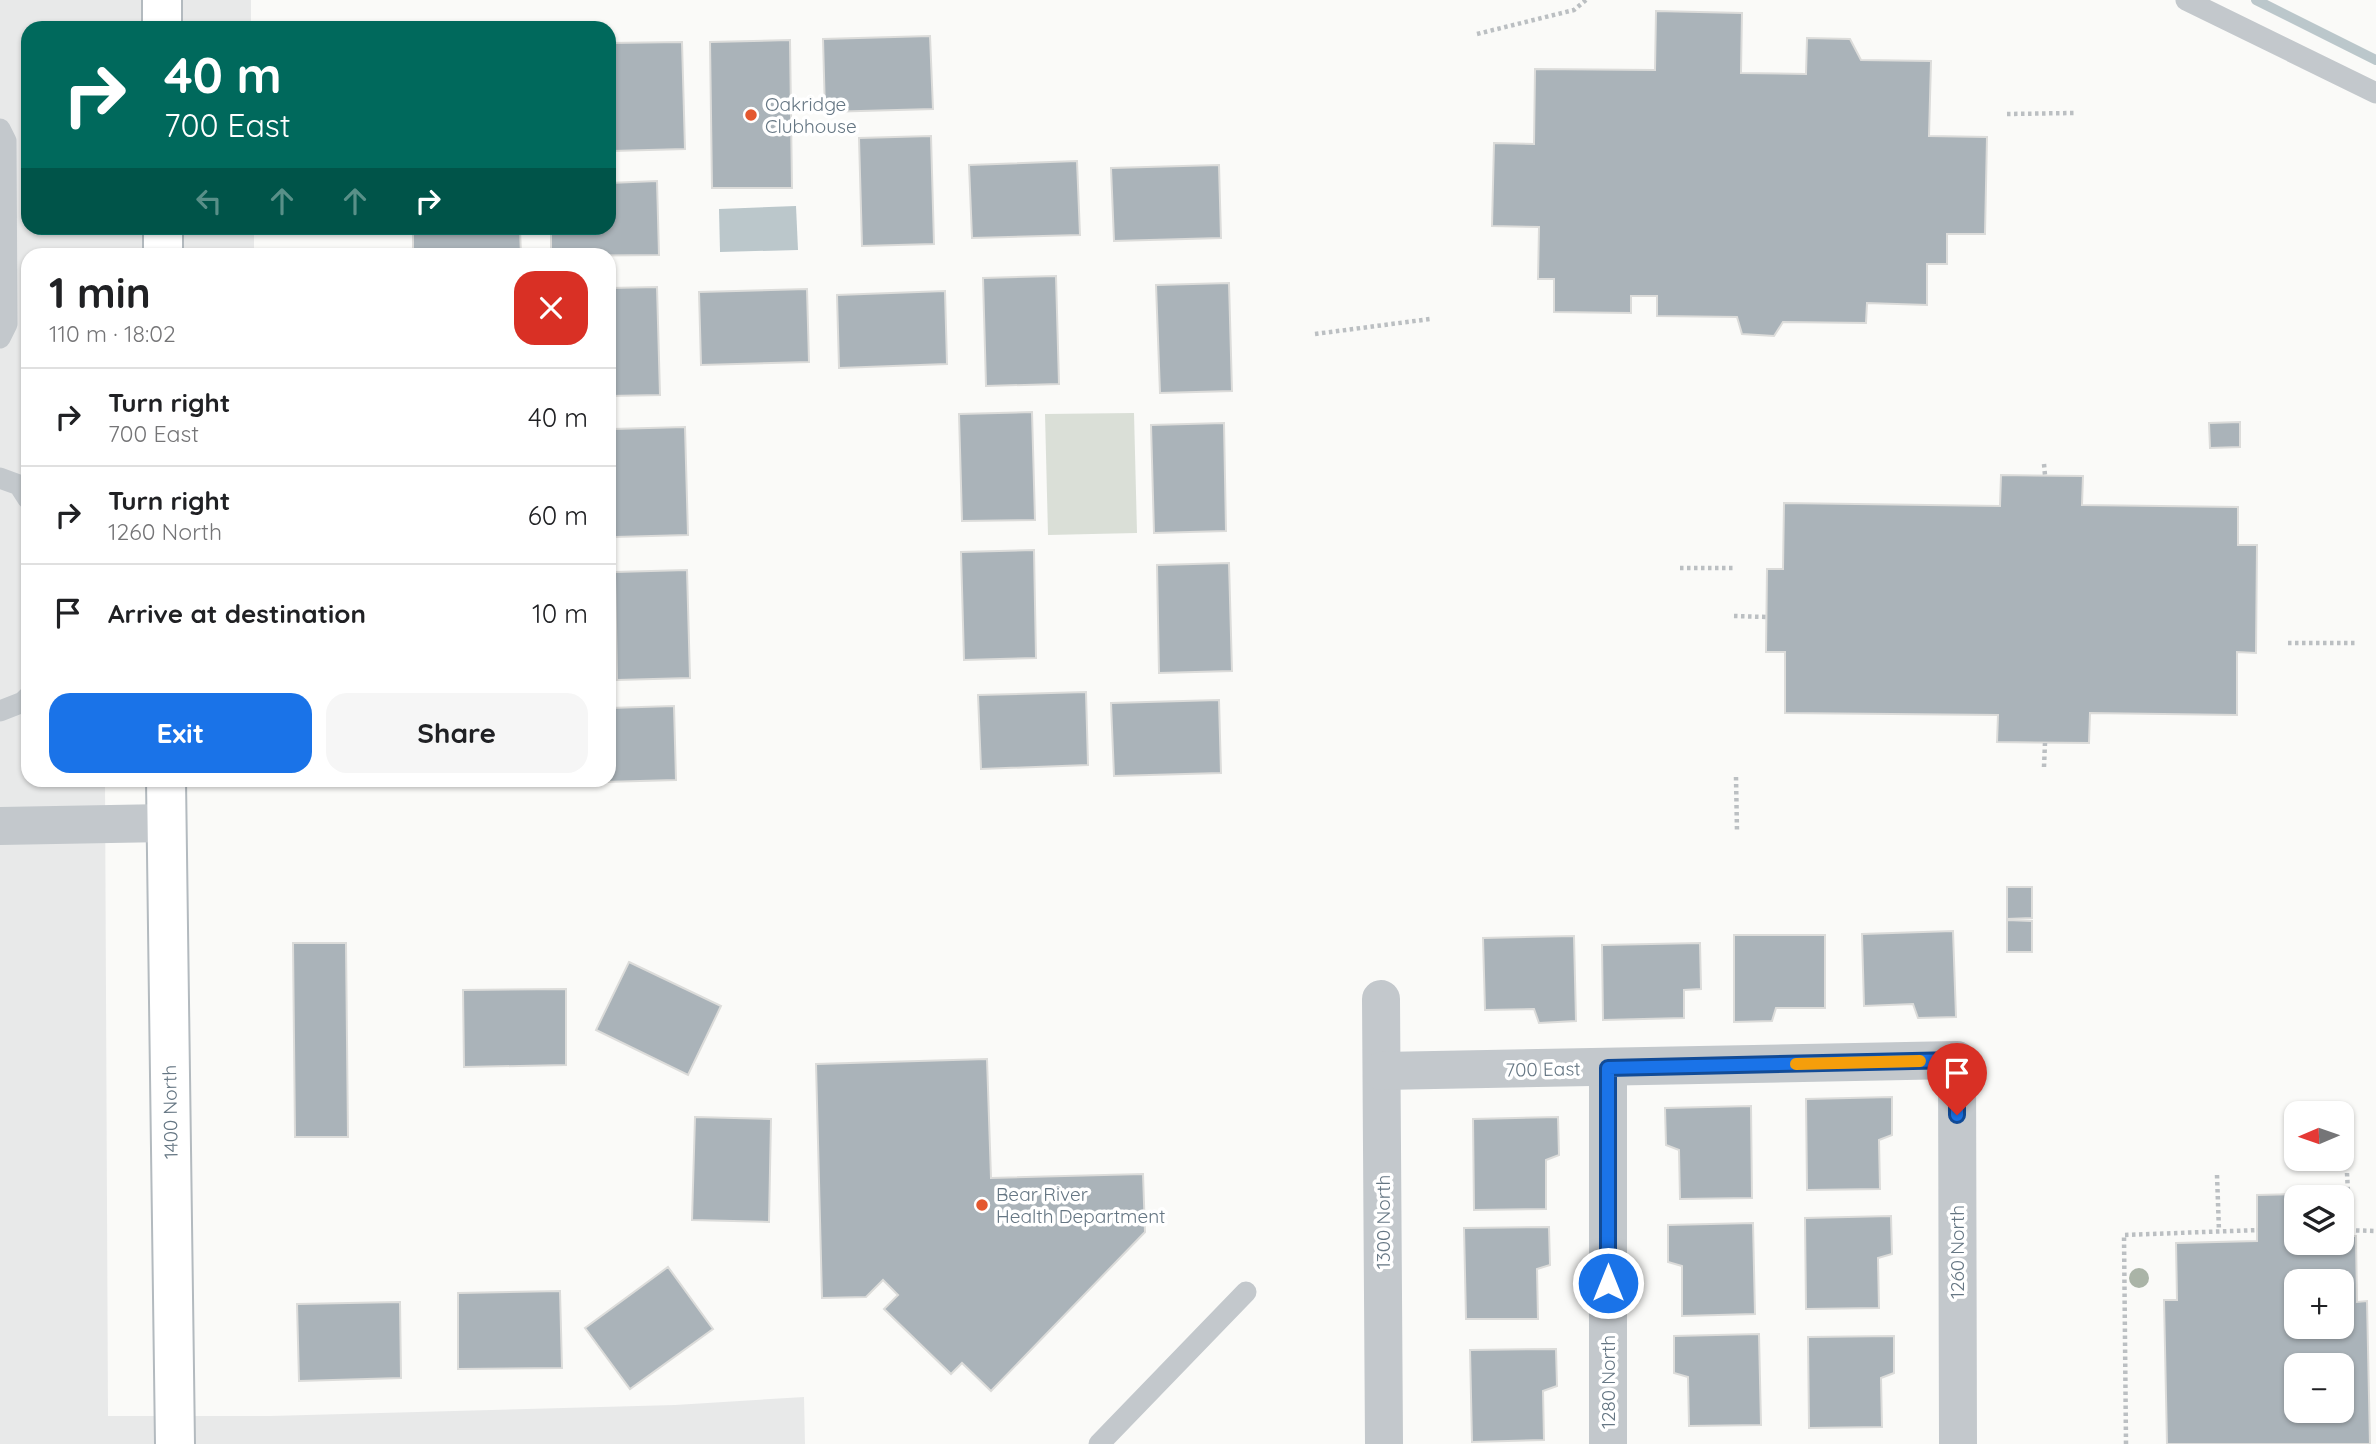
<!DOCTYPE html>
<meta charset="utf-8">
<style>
:root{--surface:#fff;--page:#f6f6f6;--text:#202124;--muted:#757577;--line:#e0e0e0;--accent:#1a73e8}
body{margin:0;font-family:Quicksand,sans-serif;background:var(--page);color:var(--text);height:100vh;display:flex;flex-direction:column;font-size:26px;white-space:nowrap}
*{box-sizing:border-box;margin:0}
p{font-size:23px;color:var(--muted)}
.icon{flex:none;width:38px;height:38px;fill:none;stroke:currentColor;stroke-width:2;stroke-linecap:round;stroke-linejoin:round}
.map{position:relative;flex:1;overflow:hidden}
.panel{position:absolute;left:21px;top:248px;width:595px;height:539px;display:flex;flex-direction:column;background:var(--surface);border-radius:21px;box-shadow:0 2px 5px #0004}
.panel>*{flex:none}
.banner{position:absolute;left:21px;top:21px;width:595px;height:214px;border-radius:21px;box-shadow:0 2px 5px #0004;background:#00695c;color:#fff;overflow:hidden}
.needle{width:46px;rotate:268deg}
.tools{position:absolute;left:2284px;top:1101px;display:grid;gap:14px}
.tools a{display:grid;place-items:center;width:70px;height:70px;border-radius:14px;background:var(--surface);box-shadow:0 2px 5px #0004;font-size:35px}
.pin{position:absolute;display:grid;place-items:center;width:60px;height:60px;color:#fff;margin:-72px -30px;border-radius:50% 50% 50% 0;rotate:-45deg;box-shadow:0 0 7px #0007}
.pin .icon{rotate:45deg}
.me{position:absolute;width:77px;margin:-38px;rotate:0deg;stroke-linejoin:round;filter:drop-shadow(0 0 5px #0008)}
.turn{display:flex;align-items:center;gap:24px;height:147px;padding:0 28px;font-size:32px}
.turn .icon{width:91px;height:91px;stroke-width:2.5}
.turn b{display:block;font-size:49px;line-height:60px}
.lanes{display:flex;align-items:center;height:66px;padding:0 28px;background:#0003;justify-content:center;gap:35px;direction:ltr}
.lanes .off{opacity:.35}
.round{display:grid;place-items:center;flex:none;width:74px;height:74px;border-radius:21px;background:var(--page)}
.summary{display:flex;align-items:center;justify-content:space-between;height:119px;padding:0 28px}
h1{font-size:42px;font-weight:700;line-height:52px}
.primary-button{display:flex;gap:14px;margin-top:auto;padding:14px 28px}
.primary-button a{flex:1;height:80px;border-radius:21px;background:var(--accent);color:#fff;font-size:28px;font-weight:700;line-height:80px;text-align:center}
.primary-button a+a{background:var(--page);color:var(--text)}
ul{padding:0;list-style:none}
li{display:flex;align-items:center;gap:21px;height:98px;padding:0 28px;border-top:2px solid var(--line)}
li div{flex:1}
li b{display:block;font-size:26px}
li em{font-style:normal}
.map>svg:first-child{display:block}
.built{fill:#e8e9e9}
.green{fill:#dadfd7}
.water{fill:#bbc7cb}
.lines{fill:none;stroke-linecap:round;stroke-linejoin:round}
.stream{stroke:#bbc7cb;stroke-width:10}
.building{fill:#aab3b9;stroke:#dcdcda;stroke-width:2;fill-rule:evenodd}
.secondary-casing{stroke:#b3babf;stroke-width:42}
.path{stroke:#bbbfc2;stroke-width:4.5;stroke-dasharray:3.5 3.5;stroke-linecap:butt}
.service{stroke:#c3c8cc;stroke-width:21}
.minor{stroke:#c3c8cc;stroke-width:38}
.secondary{stroke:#fff;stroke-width:38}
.tree{fill:#aab4a7}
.route-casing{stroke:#114b97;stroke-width:18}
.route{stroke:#1a73e8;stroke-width:12}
.slow{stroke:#f59e0b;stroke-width:12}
.poi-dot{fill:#e4572e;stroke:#fff;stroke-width:2.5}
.labels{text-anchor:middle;stroke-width:7;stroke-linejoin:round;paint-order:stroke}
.poi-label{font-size:19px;fill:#657683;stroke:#fff;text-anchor:start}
.street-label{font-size:19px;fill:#657683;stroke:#fff}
</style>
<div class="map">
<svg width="2376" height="1444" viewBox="0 0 2376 1444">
<rect width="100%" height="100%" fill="#fafaf8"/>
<path class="built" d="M0,0h251v28h-223v200h226v27l-226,1v524l77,1 3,635h162l405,-11 129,-8 1,47h-805z"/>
<path class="green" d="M1134,413l3,120 -89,2 -3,-121z"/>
<path class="water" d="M796,206l2,44 -78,2 -1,-43z"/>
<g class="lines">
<path class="stream" d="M2256,0l120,60"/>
</g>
<g class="building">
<path d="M1656,11l86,2 -1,60 65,1 1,-36 43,1 11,21 70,1 -2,75 58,1 -2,97h-38v30h-20v41l-60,-2 -1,20 -83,-1 -9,14 -32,-2 -5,-17 -80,-1v-20h-26v17l-77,-1v-33h-16l1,-52 -47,-1 2,-83 40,1 1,-75 120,1z"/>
<path d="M930,36l3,73 -108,3 -2,-73z"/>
<path d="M790,40l2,148h-80l-2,-146z"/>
<path d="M682,42l3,107 -73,2 -3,-108z"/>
<path d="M931,136l3,108 -72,2 -3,-108z"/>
<path d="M1077,161l3,74 -108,3 -3,-73z"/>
<path d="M1219,165l2,73 -107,3 -3,-73z"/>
<path d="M657,181l2,74 -108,1v-28h58v-45z"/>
<path d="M413,228h107l1,28h-108z"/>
<path d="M1056,276l3,108 -73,2 -3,-108z"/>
<path d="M1229,283l3,108 -72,2 -4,-108z"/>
<path d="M657,287l3,108 -51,1v-108z"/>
<path d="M807,289l2,73 -108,3 -2,-73z"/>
<path d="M945,291l2,73 -108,4 -2,-73z"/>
<path d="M1032,412l3,108 -73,1 -3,-107z"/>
<path d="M2240,422v25l-30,1 -1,-25z"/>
<path d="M1224,423l2,108 -72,2 -3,-108z"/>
<path d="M685,427l3,108 -73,2 -3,-108z"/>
<path d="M2001,475l82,1 -1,29 156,2v38h19l-1,108 -19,-1v63l-147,-2 -1,30 -92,-1 1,-27 -213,-2v-61h-19l1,-83h16l1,-66 216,3z"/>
<path d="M1034,550l2,108 -72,2 -3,-108z"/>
<path d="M1229,563l3,108 -73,2 -2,-108z"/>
<path d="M687,570l3,108 -73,2 -2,-108z"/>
<path d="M1086,692l2,73 -107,4 -3,-74z"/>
<path d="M1219,700l2,73 -107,3 -3,-73z"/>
<path d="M674,706l2,74 -108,3v-3h41v-72z"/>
<path d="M429,780h64l-64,2z"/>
<path d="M2007,887h25v31l-25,1z"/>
<path d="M2007,920l25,1v31h-25z"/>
<path d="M1953,931l3,86 -38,1 -5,-14 -49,2 -2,-72z"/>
<path d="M1734,935h91v73h-49l-4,13 -38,1z"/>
<path d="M1574,936l2,85 -37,2 -5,-14 -49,1 -2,-72z"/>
<path d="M293,943h53l2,194h-53z"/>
<path d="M1700,943l1,46 -17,1v28l-81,2 -1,-75z"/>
<path d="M629,962l92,44 -33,69 -92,-45z"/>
<path d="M566,989v76l-102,2 -1,-77z"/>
<path d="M987,1059l4,119 152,-4 2,58 -154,159 -29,-28 -11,11 -67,-65 14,-14 -15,-15 -17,17 -44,1 -6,-234z"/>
<path d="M1892,1097v38l-13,5 1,49 -73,1 -1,-91z"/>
<path d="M1751,1106l1,92 -72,1 -1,-49 -13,-5 -1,-37z"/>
<path d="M695,1117l76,2 -2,103 -77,-2z"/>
<path d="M1558,1117l1,38 -13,5v49l-72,1 -1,-91z"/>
<path d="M2306,1194v3h-10v45h46v-6h14l1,66 10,-1 3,143h-203l-3,-144h13l-1,-57 81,-2v-46zM2296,1281h46v45h-46zM2296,1365h46v45h-46z"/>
<path d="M1891,1216l1,38 -14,4 1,50 -73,1 -1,-91z"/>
<path d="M1753,1223l2,91 -73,2v-50l-14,-4v-37z"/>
<path d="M1549,1227l1,38 -13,4 1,50h-72l-2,-91z"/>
<path d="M668,1267l45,62 -83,60 -45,-61z"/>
<path d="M560,1291l2,77 -104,1v-76z"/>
<path d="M400,1302l1,76 -102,3 -2,-77z"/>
<path d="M1759,1334l2,91 -72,1 -1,-49 -14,-4v-37z"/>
<path d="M1894,1336v37l-13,5 1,49 -73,1 -1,-91z"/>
<path d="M1556,1349l1,37 -14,5 1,49 -72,2 -2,-92z"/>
</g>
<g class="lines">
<defs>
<g id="secondary">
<path d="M162,0v28"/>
<path d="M163,228v28"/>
<path d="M166,780l9,664"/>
</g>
</defs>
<use href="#secondary" class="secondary-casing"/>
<g class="path">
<path d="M1477,34l97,-24 12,-10"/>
<path d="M2007,114l67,-1"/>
<path d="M1315,334l115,-15"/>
<path d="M2044,464l1,11"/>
<path d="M1680,568h54"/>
<path d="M1734,616l33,1"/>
<path d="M2288,643h67"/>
<path d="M2044,767l1,-24"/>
<path d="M1736,777l1,54"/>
<path d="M2347,1173l3,58"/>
<path d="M2217,1175l2,56"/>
<path d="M2342,1230l34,1"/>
<path d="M2126,1444l-2,-209 134,-5"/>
</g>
<g class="service">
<path d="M2186,0l190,93"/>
<path d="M0,129l6,12 1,183 -7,14"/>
<path d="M0,478l19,7 9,14"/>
<path d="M0,711l23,-9 5,-5"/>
<path d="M1099,1444l147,-152"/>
</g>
<g class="minor">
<path d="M0,826l166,-3"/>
<path d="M1381,999l3,445"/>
<path d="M1608,1068v376"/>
<path d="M1382,1071l575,-11 1,384"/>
</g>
<use href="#secondary" class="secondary"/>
</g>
<circle class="tree" cx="2139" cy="1278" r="10"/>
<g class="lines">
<defs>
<path id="route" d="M1608,1283v-215l349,-8v55"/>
</defs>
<use href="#route" class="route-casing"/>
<use href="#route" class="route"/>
<path class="slow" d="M1796,1064l124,-3"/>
</g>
<g class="poi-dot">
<circle cx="751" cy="115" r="7"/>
<circle cx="982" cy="1205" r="7"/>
</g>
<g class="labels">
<g class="poi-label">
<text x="765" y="111">Oakridge<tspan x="765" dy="22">Clubhouse</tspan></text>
<text x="996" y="1201">Bear River<tspan x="996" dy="22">Health Department</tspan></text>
</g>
<g class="street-label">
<text transform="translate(1543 1069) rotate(-1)" y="7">700 East</text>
<text transform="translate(170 1112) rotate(-91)" y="7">1400 North</text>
<text transform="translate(1383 1222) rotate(-90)" y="7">1300 North</text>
<text transform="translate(1957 1252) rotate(-90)" y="7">1260 North</text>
<text transform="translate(1608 1382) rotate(-90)" y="7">1280 North</text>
</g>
</g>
</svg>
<div class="tools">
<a><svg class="needle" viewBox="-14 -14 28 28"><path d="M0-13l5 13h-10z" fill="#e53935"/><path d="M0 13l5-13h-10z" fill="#757577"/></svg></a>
<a><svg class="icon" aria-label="layers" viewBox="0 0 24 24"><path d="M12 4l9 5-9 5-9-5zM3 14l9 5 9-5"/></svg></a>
<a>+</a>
<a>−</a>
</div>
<div class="pin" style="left:1957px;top:1115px;background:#d93025"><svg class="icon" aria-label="arrive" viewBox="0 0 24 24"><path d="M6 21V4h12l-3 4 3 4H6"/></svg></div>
<svg class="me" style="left:1608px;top:1283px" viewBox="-20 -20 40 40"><circle r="17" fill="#1a73e8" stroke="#fff" stroke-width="3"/><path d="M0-11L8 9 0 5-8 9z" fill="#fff"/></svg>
<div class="banner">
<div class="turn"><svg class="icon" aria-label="right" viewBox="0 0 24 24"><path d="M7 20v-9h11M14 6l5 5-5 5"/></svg><div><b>40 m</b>700 East</div></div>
<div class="lanes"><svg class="icon off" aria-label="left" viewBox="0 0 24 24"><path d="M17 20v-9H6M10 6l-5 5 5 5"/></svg><svg class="icon off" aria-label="ahead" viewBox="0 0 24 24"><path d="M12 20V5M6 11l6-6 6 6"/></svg><svg class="icon off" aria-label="ahead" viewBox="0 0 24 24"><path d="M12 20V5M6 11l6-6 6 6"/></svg><svg class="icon" aria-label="right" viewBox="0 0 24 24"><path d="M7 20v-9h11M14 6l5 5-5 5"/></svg></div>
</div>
<section class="panel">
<div class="summary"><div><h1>1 min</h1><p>110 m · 18:02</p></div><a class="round" style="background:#d93025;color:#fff"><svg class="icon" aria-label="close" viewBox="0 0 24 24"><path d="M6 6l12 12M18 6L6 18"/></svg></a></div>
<ul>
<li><svg class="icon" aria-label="right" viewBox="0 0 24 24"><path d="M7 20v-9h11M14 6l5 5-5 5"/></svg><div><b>Turn right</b><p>700 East</p></div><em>40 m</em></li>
<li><svg class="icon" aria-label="right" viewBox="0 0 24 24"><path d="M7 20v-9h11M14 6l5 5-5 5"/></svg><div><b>Turn right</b><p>1260 North</p></div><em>60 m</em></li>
<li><svg class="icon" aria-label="arrive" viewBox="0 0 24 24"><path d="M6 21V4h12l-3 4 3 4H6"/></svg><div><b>Arrive at destination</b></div><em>10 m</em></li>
</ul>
<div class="primary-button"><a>Exit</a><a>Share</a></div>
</section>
</div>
